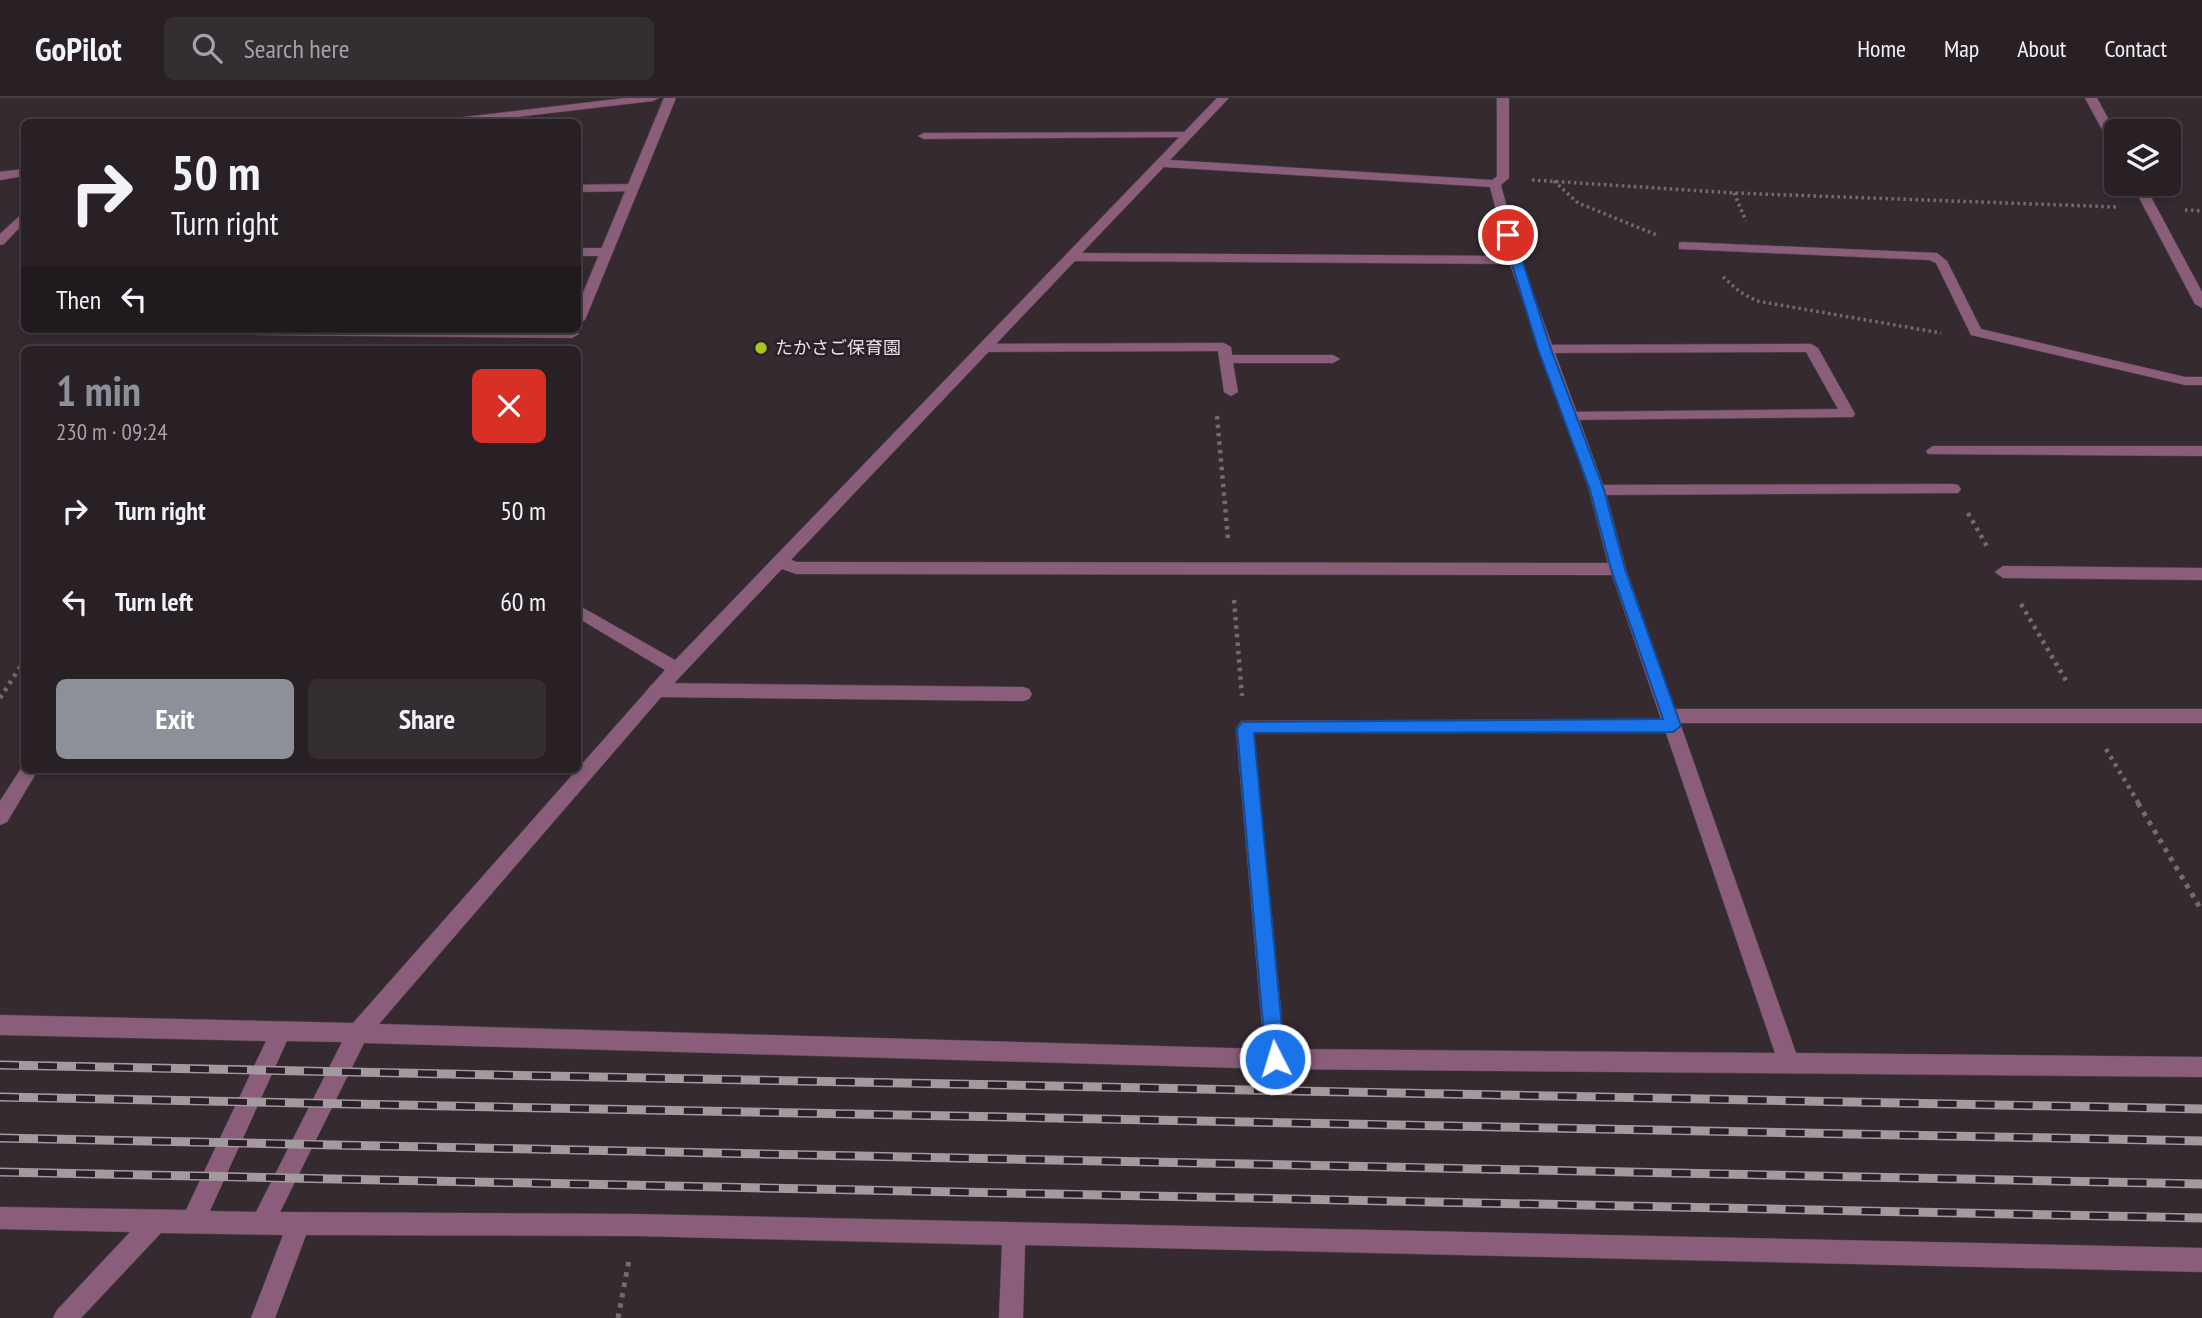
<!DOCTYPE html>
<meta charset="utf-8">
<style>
:root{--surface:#282025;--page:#342d32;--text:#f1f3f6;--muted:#a5a3a7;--line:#443e42;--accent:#8c9099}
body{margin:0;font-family:"PT Sans Narrow","Noto Sans JP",sans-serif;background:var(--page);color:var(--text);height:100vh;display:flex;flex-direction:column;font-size:26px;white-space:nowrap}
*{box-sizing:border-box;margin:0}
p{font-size:23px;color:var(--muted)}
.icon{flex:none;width:38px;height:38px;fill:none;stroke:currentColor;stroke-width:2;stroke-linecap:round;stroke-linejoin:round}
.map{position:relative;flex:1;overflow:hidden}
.side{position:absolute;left:21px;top:248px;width:560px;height:427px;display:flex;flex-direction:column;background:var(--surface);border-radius:10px;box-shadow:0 4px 10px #0003,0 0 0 2px var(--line)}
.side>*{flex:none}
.banner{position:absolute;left:21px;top:21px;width:560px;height:214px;border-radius:10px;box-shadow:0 4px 10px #0003,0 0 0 2px var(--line);background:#282025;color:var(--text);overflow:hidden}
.buttons{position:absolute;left:2104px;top:21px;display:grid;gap:14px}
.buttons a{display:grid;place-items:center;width:77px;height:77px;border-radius:10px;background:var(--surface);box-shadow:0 4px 10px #0003,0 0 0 2px var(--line);font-size:35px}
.pin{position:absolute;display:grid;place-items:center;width:60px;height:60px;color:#fff;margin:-30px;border:4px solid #fff;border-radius:50%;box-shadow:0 2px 7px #0007}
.me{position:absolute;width:77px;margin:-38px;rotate:355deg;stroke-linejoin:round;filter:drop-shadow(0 0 5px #0008)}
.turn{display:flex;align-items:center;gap:24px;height:147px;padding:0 35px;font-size:32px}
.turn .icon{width:91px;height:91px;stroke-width:2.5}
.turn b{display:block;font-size:49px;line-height:60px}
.then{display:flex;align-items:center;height:66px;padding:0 35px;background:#0003;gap:14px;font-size:26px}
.round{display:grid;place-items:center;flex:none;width:74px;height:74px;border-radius:10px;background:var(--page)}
.headline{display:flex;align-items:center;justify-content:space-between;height:119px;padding:0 35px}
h1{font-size:42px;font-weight:600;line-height:52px;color:var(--accent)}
.button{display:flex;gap:14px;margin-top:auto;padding:14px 35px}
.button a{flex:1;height:80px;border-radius:10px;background:var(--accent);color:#fff;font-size:28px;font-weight:600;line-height:80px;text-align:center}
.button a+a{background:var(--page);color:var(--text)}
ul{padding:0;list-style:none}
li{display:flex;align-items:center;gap:21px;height:91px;padding:0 35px}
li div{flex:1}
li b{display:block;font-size:26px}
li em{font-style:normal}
header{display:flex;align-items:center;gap:42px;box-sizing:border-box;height:98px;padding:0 35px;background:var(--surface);border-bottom:2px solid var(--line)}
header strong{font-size:33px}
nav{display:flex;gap:38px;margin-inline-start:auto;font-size:24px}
.search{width:490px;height:63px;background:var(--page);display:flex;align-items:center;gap:18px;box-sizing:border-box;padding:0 24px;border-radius:10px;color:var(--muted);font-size:26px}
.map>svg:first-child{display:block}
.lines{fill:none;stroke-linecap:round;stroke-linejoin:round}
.lane-casing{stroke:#53474e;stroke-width:1}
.street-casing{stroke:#53474e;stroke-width:1}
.path-far2{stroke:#756a70;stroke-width:3.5;stroke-dasharray:2.5 3.5;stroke-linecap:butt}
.path-far1{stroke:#756a70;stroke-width:4.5;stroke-dasharray:3.5 5;stroke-linecap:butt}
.path{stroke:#756a70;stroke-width:5;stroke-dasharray:4.5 6;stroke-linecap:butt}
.lane{fill:#8a5e7a;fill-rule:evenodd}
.street{fill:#8a5e7a;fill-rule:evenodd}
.rail-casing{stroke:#a3999f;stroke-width:9}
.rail{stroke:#2c2028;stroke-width:6;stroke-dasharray:19;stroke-linecap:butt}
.route{fill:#1a73e8;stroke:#114b97;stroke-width:2}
.poi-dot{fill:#a8c71c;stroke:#2c2028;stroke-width:2.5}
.labels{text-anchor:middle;stroke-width:5;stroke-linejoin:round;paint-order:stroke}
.far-poi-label{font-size:18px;fill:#eae1e6;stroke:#2c2028;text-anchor:start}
</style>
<header>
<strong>GoPilot</strong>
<div class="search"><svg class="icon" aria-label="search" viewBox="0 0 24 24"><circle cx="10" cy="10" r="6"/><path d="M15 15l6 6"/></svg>Search here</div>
<nav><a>Home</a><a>Map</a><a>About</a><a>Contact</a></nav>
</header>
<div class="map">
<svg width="2202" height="1220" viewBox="0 0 2202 1220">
<rect width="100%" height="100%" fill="#362a31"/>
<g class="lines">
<defs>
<g id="lane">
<path d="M1497,0h12v80l-6,4 -6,-4z"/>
<path d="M1187,34l6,3 -2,2 -267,2 -6,-3 6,-3z"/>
<path d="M631,86l4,1v6l-57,1v-7z"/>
<path d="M578,150h27l6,4 -6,4h-27z"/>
<path d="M1224,245l7,4 1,8h101l7,4 -7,4h-100l5,29 -7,4 -7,-4 -6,-41 -235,1 -7,-4 7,-4z"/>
<path d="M1811,246l7,4 37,66 -2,3 -285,3 -7,-5 2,-3 275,-3 -32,-57 -261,1 -7,-4 7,-4z"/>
<path d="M1933,348h269v10l-274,-2 -2,-3z"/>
<path d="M1953,386l5,1 3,4 -3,4 -361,2 -8,-5 8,-5z"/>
<path d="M2003,468l199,2v12l-199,-2 -8,-6z"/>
<path d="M657,585l366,4 6,2 3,5 -3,5 -6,2 -366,-4 -6,-2 -3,-5 3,-5z"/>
<path d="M24,666v6h14l-31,52 -7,3v-24z"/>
</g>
<g id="street">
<path d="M625,0h34l-6,3 -180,21h-31l6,-3z"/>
<path d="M664,0h12l-91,222 -7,4v-19z"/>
<path d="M1217,0h12l-59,62 322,20 7,-5h8l2,3 -8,7 20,75 84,230 21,79 49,140h527v14h-522l116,330 406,4v20l-927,-8 -911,-26 -84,169 356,2 1566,34v24l-1177,-27 -2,73h-24l3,-73 -366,-9 -330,-1 -31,83h-24l32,-83 -122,-2 -80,85h-28l4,-8 73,-78 -130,-3v-22l186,3 80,-169 -266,-6v-20l353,8 312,-353 -87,-52v-13l97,55zM1164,69l326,20 18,69 -426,-3zM1075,163l435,3 79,226 19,73 -811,-1 -6,-2zM782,471l14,5 816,1 49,144 -420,2 -5,8 28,320 -885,-25 284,-329zM1254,635h412l109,320 -490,-4zM287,943l55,1 -86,170 -46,-1z"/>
<path d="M2085,0h12l19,35v14l-6,-3z"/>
<path d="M24,71v7l-24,4v-8z"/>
<path d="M2132,86h12l58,108v16l-7,-4z"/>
<path d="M24,114v11l-20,21 -4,1v-11z"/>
<path d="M1683,144l254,11 10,8 34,68 204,48h17v8h-17l-214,-50 -35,-72 -7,-3 -250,-11v-6z"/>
<path d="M254,231l318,1 7,4 -7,4 -313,-3 -5,-1z"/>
</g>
</defs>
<use href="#lane" class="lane-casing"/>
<use href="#street" class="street-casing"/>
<g class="path-far2">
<path d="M1532,82l202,13 383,14"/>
<path d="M1554,83l24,22 79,32"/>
<path d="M1734,95l12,28"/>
<path d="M2185,112l17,1"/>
<path d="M1723,179l17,15 17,9 184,32"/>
</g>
<g class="path-far1">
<path d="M1217,318l11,123"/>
<path d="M1968,415l20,35"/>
<path d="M1234,502l8,96"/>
<path d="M2021,506l47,80"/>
<path d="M0,600l24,-37"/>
<path d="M2106,651l33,55"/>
</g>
<g class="path">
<path d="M2138,705l64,108"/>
<path d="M618,1220l11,-58"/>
</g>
<use href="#lane" class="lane"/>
<use href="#street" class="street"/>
<defs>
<g id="rail">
<path d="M0,967l2202,44"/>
<path d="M0,999l2202,44"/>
<path d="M0,1040l2202,46"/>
<path d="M0,1074l2202,46"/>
</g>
</defs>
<use href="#rail" class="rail-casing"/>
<use href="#rail" class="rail"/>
</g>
<path class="route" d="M1508,134l6,3 37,114 53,141 21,79 56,157 -8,6 -419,1 31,326 -3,7 -7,2 -7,-2 -2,-7 -29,-330 5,-7 421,-3 -52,-150 -21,-79 -52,-141 -35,-114z"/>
<circle class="poi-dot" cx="761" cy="250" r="7"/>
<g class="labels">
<g class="far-poi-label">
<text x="775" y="256">たかさご保育園</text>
</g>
</g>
</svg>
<div class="buttons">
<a><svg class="icon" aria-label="layers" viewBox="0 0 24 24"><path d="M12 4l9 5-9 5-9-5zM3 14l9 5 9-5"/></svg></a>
</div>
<div class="pin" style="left:1508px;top:137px;background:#d93025"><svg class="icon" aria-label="arrive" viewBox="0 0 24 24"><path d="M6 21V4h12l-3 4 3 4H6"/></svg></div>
<svg class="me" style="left:1275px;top:961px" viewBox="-20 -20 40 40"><circle r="17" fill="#1a73e8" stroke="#fff" stroke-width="3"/><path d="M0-11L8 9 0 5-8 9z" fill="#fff"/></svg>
<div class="banner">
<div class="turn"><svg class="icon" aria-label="right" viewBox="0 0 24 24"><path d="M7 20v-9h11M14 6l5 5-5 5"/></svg><div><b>50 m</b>Turn right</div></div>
<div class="then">Then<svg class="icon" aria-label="left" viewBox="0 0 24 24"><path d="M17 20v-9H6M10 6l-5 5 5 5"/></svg></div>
</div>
<section class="side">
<div class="headline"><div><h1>1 min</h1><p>230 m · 09:24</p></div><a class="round" style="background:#d93025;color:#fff"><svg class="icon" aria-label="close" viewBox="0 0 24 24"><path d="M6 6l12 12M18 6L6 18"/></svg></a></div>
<ul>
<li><svg class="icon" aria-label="right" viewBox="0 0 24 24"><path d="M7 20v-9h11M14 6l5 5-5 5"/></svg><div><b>Turn right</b></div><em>50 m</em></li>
<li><svg class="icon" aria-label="left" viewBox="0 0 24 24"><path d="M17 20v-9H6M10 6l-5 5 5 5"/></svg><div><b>Turn left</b></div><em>60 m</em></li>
</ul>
<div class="button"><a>Exit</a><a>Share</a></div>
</section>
</div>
